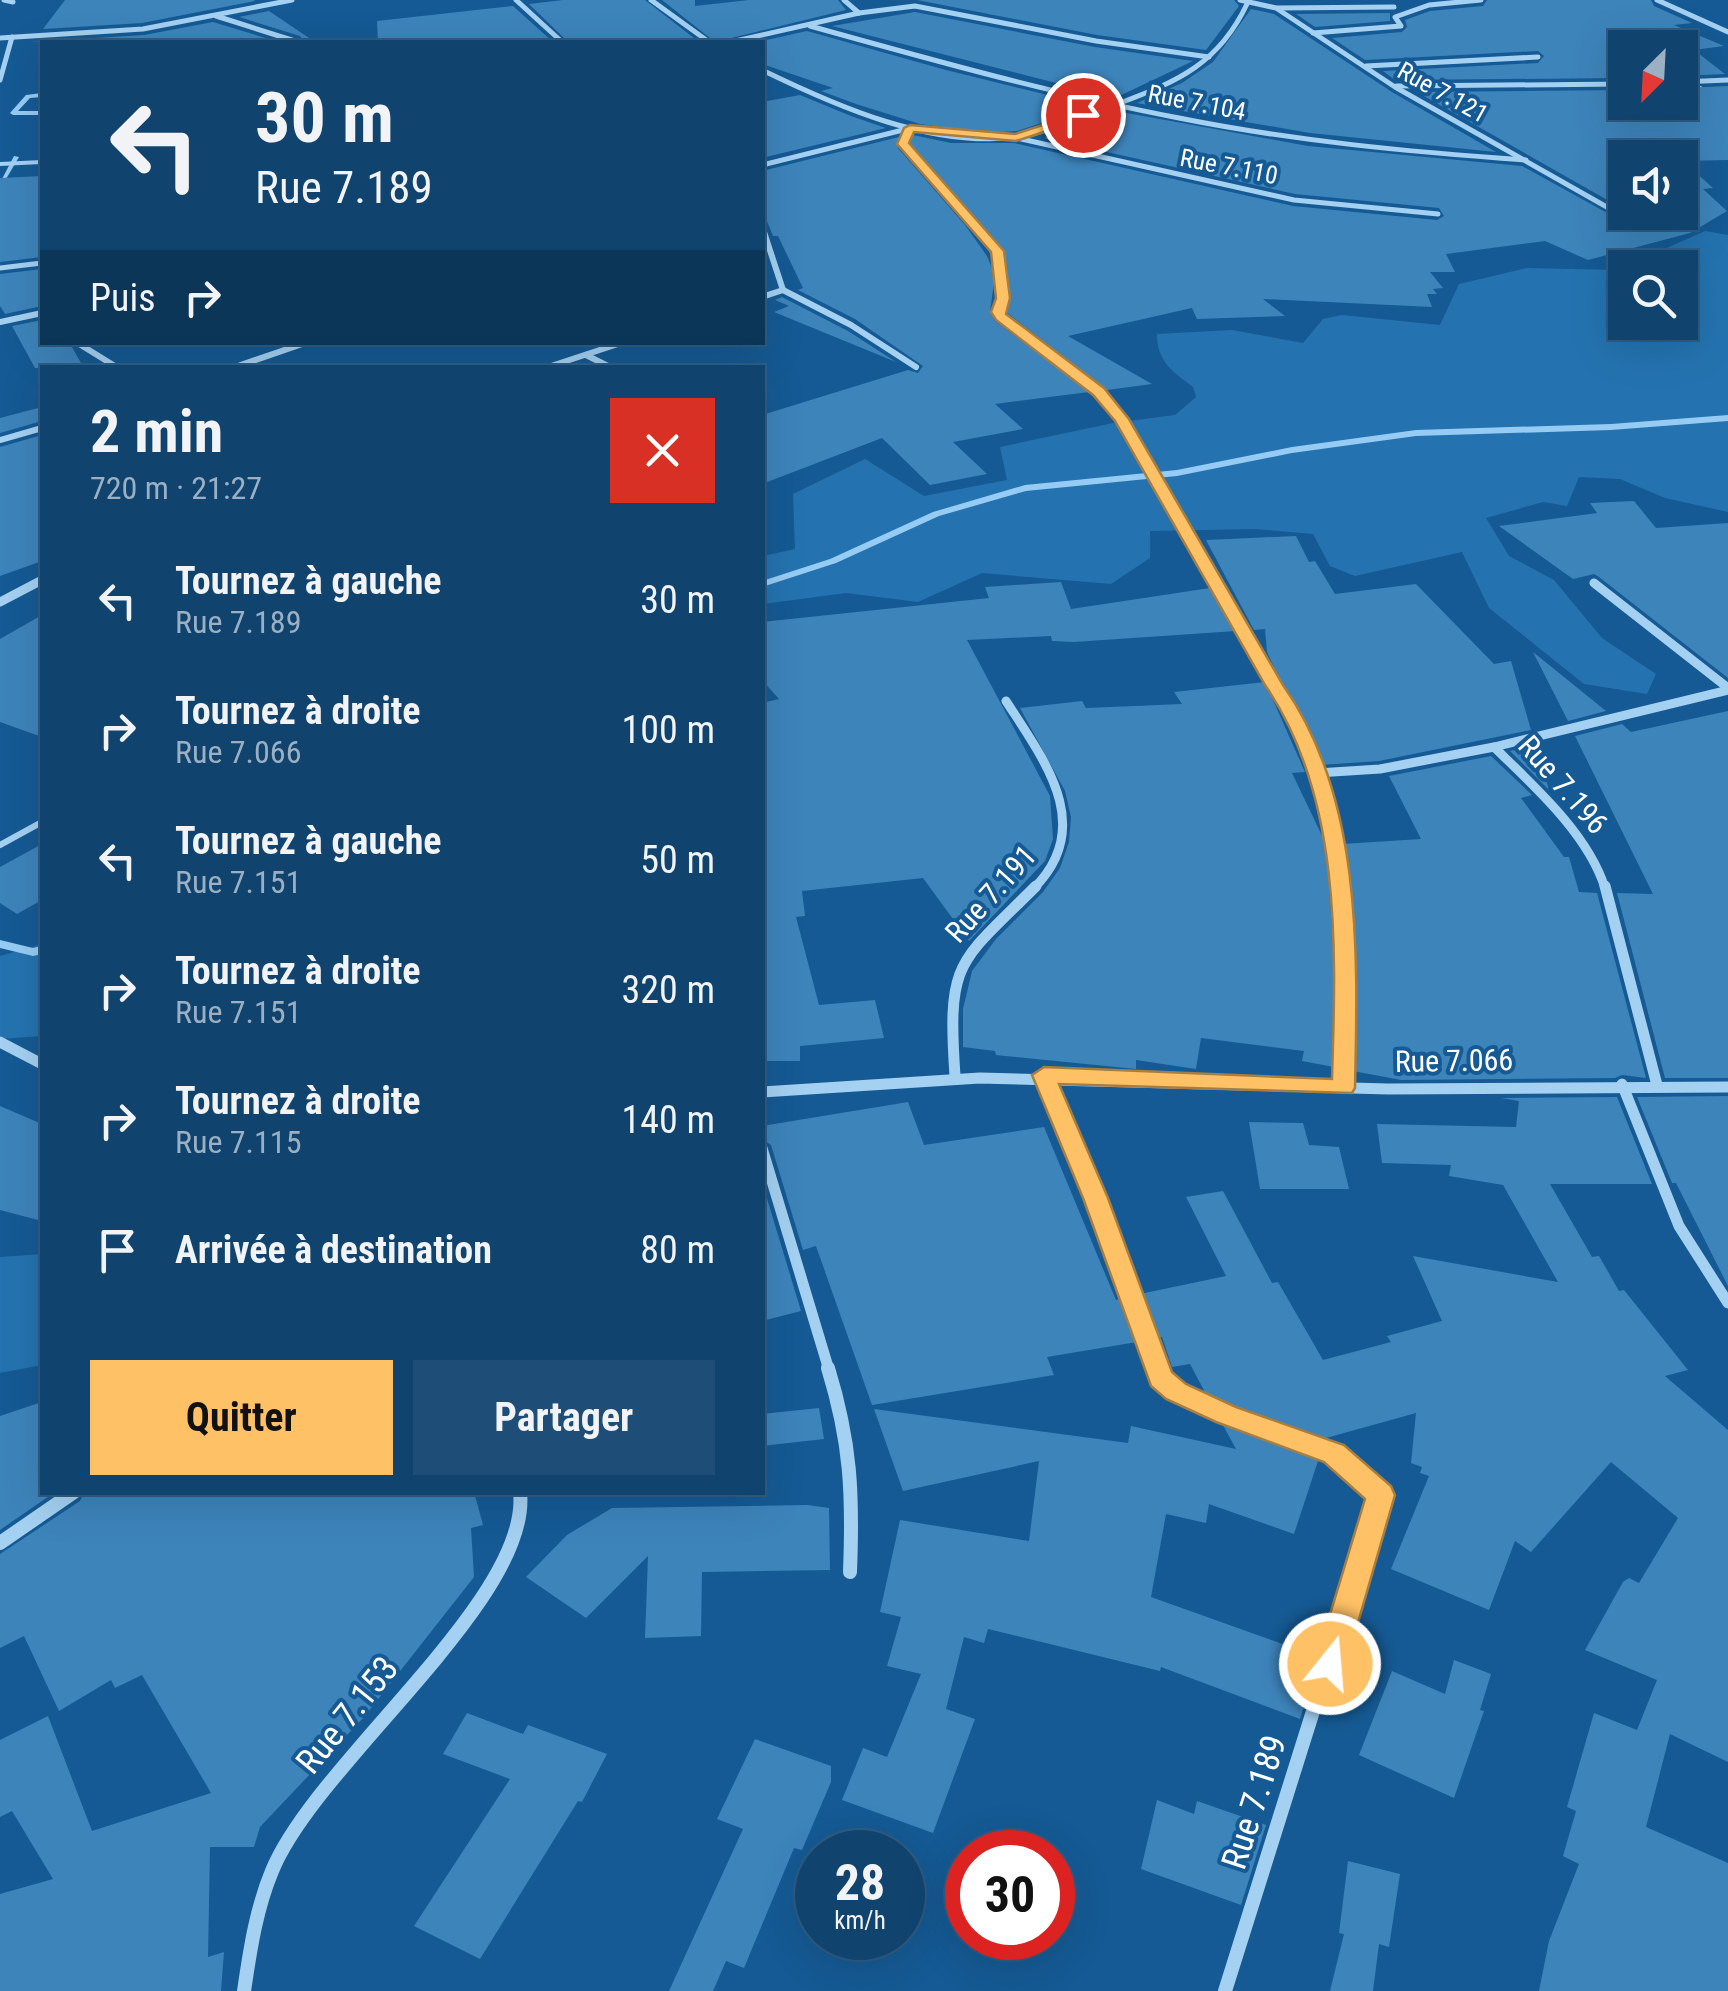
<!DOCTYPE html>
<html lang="fr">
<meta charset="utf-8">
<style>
:root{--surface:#10446f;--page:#1e4e77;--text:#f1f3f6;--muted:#9cb0c3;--line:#305c82;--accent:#ffc165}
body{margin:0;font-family:"Roboto Condensed",sans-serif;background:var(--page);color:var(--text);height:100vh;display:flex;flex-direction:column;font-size:38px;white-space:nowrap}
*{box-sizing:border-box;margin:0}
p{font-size:32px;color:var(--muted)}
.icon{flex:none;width:55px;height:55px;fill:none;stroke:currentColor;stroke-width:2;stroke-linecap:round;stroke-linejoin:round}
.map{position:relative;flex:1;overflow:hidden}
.sheet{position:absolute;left:40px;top:365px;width:725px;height:1130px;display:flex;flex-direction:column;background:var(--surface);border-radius:0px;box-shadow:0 10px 40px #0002,0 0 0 2px var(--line)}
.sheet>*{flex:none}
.top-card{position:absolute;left:40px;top:40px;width:725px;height:305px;border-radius:0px;box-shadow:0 10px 40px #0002,0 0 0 2px var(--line);background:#10446f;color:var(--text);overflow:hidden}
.needle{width:65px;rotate:204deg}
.controls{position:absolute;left:1608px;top:30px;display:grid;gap:20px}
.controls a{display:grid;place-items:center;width:90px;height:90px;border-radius:0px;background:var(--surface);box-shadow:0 10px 40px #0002,0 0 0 2px var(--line);font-size:50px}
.speed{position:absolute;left:795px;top:1830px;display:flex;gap:20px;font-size:50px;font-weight:700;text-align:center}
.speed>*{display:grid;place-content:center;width:130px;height:130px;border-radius:50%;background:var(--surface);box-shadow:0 10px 40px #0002,0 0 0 2px var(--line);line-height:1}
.speed small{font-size:25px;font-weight:400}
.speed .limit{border:15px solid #d22;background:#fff;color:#111}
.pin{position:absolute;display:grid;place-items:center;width:85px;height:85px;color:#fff;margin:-42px;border:5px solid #fff;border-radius:50%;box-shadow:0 2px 10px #0007}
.me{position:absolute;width:110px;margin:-55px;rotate:17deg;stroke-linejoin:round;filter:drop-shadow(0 0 8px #0008)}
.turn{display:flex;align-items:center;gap:35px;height:210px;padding:0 50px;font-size:45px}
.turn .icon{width:130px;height:130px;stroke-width:2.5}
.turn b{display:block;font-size:70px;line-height:85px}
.then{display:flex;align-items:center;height:95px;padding:0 50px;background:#0003;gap:20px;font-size:38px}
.round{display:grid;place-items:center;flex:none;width:105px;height:105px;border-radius:0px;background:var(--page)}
.overview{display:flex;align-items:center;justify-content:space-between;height:170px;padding:0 50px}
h1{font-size:60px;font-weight:700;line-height:75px}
.cta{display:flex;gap:20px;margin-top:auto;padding:20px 50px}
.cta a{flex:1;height:115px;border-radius:0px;background:var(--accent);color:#111;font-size:40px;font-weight:700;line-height:115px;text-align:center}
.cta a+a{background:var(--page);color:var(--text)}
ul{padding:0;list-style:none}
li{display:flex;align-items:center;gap:30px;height:130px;padding:0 50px}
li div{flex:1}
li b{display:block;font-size:38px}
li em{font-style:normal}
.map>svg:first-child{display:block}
.green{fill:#2473b0;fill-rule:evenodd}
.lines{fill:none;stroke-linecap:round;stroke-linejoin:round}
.stream{fill:#96ccf4;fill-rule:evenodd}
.building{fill:#3d84bb}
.lane-far2{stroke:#a4d0f1;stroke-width:4}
.lane-far1{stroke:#a4d0f1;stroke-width:5}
.lane{stroke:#a4d0f1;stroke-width:6}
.street-far4{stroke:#a4d0f1;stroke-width:5}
.street-far3{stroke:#a4d0f1;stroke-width:6}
.street-far2{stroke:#a4d0f1;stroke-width:9}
.street-far1{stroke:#a4d0f1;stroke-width:11}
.street{stroke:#a4d0f1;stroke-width:14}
.route{fill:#ffc165;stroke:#a67d42;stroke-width:2.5}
.labels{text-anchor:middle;stroke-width:8;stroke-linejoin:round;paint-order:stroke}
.far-street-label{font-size:25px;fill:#fff;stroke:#155a94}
.street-label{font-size:30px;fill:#fff;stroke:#155a94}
.near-street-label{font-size:35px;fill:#fff;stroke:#155a94}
</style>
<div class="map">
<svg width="1728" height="1991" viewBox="0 0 1728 1991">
<rect width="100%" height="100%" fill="#155a94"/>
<g class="green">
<path d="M1705,231l23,4v277l-63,-14 -45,-19 -41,-2 -12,29 -24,-4 -57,16 23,38 45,24 48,58 54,36 -9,20 -63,-10 -95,-76 -27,-56 -107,24 -25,-10 -17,-32 -58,-5 -105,2v27l-39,26 -129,-11 -64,29 -72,-9 -83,11v-48l32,-7 -2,-55 72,-35 59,37 83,-16 -7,-33 113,-24 62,-8 21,-18 -3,-10c-20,-15 -36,-25 -36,-53l75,-4 71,13 20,-24 19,-4 98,10 19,-41 68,-16 90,2zM1625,268h55v54h-55z"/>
<path d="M42,944v92l-42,3v-83z"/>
<path d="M42,1254v111l-42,8v-116z"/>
</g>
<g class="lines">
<g class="stream">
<path d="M1680,74l48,28v5l-48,-28z"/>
<path d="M42,93v4l-12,1 -12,13h24v4h-29l-3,-2 16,-18z"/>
<path d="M14,156l5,1 -13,22h-4z"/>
<path d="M1728,415v6l-117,9 -195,6 -124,17 -115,23 -151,15 -87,25 -103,47 -74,24v-6l68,-22 103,-47 92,-27 152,-15 115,-23 124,-17 195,-6z"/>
<path d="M0,940l33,8 9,-2v8l-9,2 -33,-8z"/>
</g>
</g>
<g class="building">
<path d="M65,0h189l1,1 -113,22 -99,6z"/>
<path d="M563,0h82l54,42h-131l-39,-38z"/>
<path d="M662,0h33v6l54,-6h89l8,10 -131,32z"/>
<path d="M917,0h317l5,6 -33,44 -109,-15z"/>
<path d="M1487,0h164l3,6 38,17 -18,2 50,21 -30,4 31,24 -45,2v-28h-55v30l-230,2 -12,-9 155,-8 6,-7 -6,-5 -173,9 -33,-22 70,-6 5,-5 -2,-7 25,-9 53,-5z"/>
<path d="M513,6l40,36h-175l-1,-21z"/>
<path d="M1251,9l23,5 118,78 104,60 -186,-19 -173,-30 45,-20 31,-21z"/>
<path d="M269,11l46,31h-11l-4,-6 -61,-19z"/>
<path d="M915,12l180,35 98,14 -78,37 -283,-72z"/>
<path d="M1390,13v8l-75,6 -19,-13z"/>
<path d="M213,22l66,20h-247l112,-7z"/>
<path d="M807,31l139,39 147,36 -76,25 -32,2 -65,-9 -64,-20 -35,-13 12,-3 -71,-24v-22h-5z"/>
<path d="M1728,86v74l-45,1 30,27 -10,1 24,22 -37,22 -102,27 -43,-19 -99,13 9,18h-25l13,16 -10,1 4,5h-10l5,13 -169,-8 22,17 -88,3 -5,-11 -124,28 84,48 -45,6 -101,-78 2,-37 -9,-25 -89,-107 3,-8 38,8h63l279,63 144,14 7,-4 -5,-8 -144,-14 -251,-56 72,-27 192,35 214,20 107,59 5,-5 -5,-8h51v-54h-55v52l-208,-118 208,-2v12h55v-14z"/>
<path d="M800,95l51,21 35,12 -124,30v-56z"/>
<path d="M899,137l-1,11 67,77 22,31 8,20 -5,35 5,10 94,71 -94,12 28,25 -70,13 34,32 -57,11 -48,-47 -120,46v-69l146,-45 10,3 5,-7 -68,-47 -57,-29 5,-2 -25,-52h-5l-11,-27v-38z"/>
<path d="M42,176v81l-42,5v-84z"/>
<path d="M42,269v37l-37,8 -5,-8v-32z"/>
<path d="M782,297l66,34 48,31 -122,-50 15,-6 -14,-6z"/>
<path d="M42,320v22h27l15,26h-49l-23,-42z"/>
<path d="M42,407v14l-42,12v-15z"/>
<path d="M42,435v126l-42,15v-129z"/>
<path d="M1634,501l22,27 72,-5v155l-129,-101 -5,-3 -21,5 -74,-53 98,-13 -7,-10z"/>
<path d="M1296,536l13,26 6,-1 20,33 81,-10 78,80 17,-3 20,69 -152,31 -59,4 -53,-113 -2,-23 -11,1 -48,-90z"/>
<path d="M1061,582l10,27 139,-21 26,43 -162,11 -22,-1 -1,-5 -84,4 83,156 3,43 -8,22 -76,80 -46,-63 -121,13 3,25 -9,1 23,88 56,-5 9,38 -84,8v15h-38v-358l17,-4 -17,-19v-58l227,-24 -4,-11z"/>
<path d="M42,615v122l-42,-15v-83z"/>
<path d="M1533,652l73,59 -38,10z"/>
<path d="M1265,682l40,90 -13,1 34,71 10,141 -2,82 -32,-6 2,-10 -103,-13 -5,31 -60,-9v9l-140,-14 -1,-4 -32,-4v-38l9,-38 24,-32 47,-47 17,-24 9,-26 2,-25 -6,-26 -45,-83 62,-7 4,7 96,-4 -8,-12z"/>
<path d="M1728,711v367h-63l-48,-185 36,1 -78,-158 47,-12 9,8z"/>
<path d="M1536,745l13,45 -39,-39z"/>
<path d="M1491,756l41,39 -11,3 43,59h5l10,35 18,1 49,185 -24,-3 -7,3 -214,2 -48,-9 1,-86 -5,-99 -7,-42 79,-5 -32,-63z"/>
<path d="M42,844v56l-25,14 -17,-11v-36z"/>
<path d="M1728,1096v190l-52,-103h-4l-35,-86z"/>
<path d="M1617,1097l35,87h-102l42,73 7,-1 20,35 5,-1 64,80 -23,6 63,54v332l-58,-28 -24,93 82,36v128h-189l10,-50 30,-77 -16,-8 13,-45 -9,-4 27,-94 43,17 20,-50 -72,-30 38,-68 6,-4 10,5 39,-65 -67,-56 -80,90 -16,-11 -26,69 -98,-41 38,-93 -9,-3 2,-6 -11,-4 5,-50 -90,25 -112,-39 -7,-3 -17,-32 -18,3 -10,-30 -6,1 -16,-44 86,-18 -40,-79 37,-6 49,92 6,-1 45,78 68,-18 -4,-6 55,-15 -29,-65 145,26 -55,-97 -54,-9 2,-11 -69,-2 -5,-39 139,3 3,-26 -18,-3z"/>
<path d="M908,1102l16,43 120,-18 72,173 6,-2 15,44 -90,15 7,18 -182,30 -56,-159 -13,4 -32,-105 -9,-6v-13z"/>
<path d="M0,1106l42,18v97l-42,-11z"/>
<path d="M1249,1122l54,1 6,22 30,2 10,42h-89z"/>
<path d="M762,1182l39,129 -39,10z"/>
<path d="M42,1402v90h13l-55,38v-114z"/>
<path d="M819,1408l5,31 -62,7v-32z"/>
<path d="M874,1409l254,34 3,-17 105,23 -13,-24 96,33 -25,76 -85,-30 -3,19 -40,-9 -15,83 168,60 -19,62 -139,-52 -1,4 -172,-42 -4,14 -20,-6 -18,72 29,10 -42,114 -91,-33 21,-52 24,9 34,-83 -34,-8 14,-49 -21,-5 20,-92 129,21 10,-80 -136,30z"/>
<path d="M84,1492h390l9,33 -12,3 3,49 -110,140 -104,110 -6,20h-44l-2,110 16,-5 -3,39h-221v-97l53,-15 -41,-68 -12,6v-77l48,-24 44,115 119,-38 -69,-118 -27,13 -4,-8 -52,31 -35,-75 -24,12v-94l80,-53z"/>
<path d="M808,1505l21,3 1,62 -128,2 -1,64 -56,2 3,-82 -62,62 -60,-41 41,-42 45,-27z"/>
<path d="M1454,1660l37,14 -11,36 4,1 -30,87 -95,-43 33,-84 53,23z"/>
<path d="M467,1713l56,21 5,-9 79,29 -25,48 -4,-1 -98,158 -66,-33 96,-147 -67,-25z"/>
<path d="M755,1739l76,27v16l-29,68 -8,-2 -50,120 -18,-7 -13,30h-44l74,-162 -26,-10z"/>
<path d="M1157,1800l37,14 3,-13 69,24 -25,80 -100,-36z"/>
<path d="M1348,1861l52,13 -11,73 -10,-3 -6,47h-43l14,-57 -5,-1z"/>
</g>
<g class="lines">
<path class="lane-far2" d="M0,164l42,-2"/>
<path class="lane-far1" d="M0,268l42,-5"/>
<path class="lane" d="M0,845l42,-23"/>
<g class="street-far4">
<path d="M4,0l9,2"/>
<path d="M516,0l46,42"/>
<path d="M651,0l58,42"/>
<path d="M844,0l15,13"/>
<path d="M1240,0l36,8 119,79 233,132"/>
<path d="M1657,0l71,32"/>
<path d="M1277,8l117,-1"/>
<path d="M216,16l82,26"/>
<path d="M810,26c122,34 244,68 369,92 115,23 231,34 347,42"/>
<path d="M1313,33l88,-7 -6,-9 34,-12 52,-5"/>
<path d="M0,38l143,-9 149,-29"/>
<path d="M731,42l128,-29 56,-7 181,35 113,16"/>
<path d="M1366,66l172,-9"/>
<path d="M762,70c76,37 169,78 256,67 33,-5 70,-23 102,-34 59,-22 99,-40 127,-99"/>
<path d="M0,80l12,-43"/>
<path d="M1680,82l48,-2"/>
<path d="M1396,86l229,-2"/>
<path d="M909,128l-6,16 72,82"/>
<path d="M1017,138l277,62 144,14"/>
<path d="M762,165l145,-36"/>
</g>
<g class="street-far3">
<path d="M972,223c22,25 40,55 25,88l4,6 98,74 23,28 55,96"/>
<path d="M762,226l21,64 -21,7"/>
<path d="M783,290l68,35 65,42"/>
<path d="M0,322l42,-9"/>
<path d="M76,342l42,26"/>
<path d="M586,355l26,13"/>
<path d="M232,368l76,-26"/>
<path d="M545,368l79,-26"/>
<path d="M0,440l42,-12"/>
</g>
<g class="street-far2">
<path d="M1175,512c68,119 155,236 165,376"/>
<path d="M1594,583l134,105"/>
<path d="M0,602l42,-22"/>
<path d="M1006,701c38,59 90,125 28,187"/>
<path d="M1317,773l63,-4 114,-22"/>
<path d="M1605,888c-17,-54 -71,-102 -111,-141l234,-57"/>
</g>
<g class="street-far1">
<path d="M1340,886l5,99 -2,103"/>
<path d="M1605,886l52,199"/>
<path d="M0,1042l42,22"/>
<path d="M1044,1075l52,123 61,172"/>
<path d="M955,1076c-8,-117 3,-112 81,-190"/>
<path d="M1622,1084l57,142 49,77"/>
<path d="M762,1092l218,-14 408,11 340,-2"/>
<path d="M762,1148l67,222"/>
</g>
<g class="street">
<path d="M828,1368c23,75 25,126 22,204"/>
<path d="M1156,1368c17,46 139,61 179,86 16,10 31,28 46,41l-156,496"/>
<path d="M0,1543l74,-51"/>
<path d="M244,1991c6,-40 12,-82 28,-120 44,-108 260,-272 248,-379"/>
</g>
</g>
<path class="route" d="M1083,112l4,6 -71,23 -102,-9 -5,11 95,108 6,47 -4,16 98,74 25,31 154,266c80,113 75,270 72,403l-3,5 -293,-9 49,114 64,174 14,12 50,23 108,38 47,41 4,9 -49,169 -4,10 -12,4 -11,-4 -4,-10 50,-165 -41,-37 -108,-40 -50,-23 -15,-13 -68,-188 -51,-123 12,-8 288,12c4,-130 10,-282 -67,-394l-150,-264 -22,-26 -97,-75 -5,-8 5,-14 -5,-46 -94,-108 7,-16 6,-3 105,9z"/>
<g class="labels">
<g class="far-street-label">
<text transform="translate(1443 92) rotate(29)" y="9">Rue 7.121</text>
<text transform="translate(1197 102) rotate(11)" y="9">Rue 7.104</text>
<text transform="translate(1229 166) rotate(11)" y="9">Rue 7.110</text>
</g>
<g class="street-label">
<text transform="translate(1563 785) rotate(49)" y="10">Rue 7.196</text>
<text transform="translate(991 894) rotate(-48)" y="10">Rue 7.191</text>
<text transform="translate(1454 1061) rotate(-1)" y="10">Rue 7.066</text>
</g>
<g class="near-street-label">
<text transform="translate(347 1715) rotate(-51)" y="12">Rue 7.153</text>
<text transform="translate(1254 1802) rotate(-72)" y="12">Rue 7.189</text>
</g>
</g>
</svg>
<div class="controls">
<a><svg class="needle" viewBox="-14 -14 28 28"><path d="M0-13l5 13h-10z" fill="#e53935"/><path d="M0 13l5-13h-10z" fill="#9cb0c3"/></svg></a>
<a><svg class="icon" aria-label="sound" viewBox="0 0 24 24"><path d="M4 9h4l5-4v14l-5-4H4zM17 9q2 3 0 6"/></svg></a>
<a><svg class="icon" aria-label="search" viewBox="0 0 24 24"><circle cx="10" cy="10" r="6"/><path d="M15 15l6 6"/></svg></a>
</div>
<div class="speed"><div>28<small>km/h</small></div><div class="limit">30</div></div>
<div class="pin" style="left:1083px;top:115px;background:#d93025"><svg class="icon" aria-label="arrive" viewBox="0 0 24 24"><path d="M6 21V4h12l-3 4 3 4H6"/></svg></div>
<svg class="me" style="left:1330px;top:1664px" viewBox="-20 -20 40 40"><circle r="17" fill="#ffc165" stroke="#fff" stroke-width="3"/><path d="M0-11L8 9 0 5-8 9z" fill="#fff"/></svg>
<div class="top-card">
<div class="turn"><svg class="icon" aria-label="left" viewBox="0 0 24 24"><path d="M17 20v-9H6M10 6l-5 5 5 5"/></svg><div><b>30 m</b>Rue 7.189</div></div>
<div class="then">Puis<svg class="icon" aria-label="right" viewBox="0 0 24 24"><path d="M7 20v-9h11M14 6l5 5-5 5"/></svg></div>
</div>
<section class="sheet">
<div class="overview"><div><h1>2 min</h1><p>720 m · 21:27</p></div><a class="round" style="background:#d93025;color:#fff"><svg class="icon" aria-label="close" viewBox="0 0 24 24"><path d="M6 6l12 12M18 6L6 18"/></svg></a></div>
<ul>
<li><svg class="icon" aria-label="left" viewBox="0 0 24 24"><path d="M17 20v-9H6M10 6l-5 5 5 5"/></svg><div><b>Tournez à gauche</b><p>Rue 7.189</p></div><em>30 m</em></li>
<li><svg class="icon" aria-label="right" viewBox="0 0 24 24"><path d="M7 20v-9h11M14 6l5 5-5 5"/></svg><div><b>Tournez à droite</b><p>Rue 7.066</p></div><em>100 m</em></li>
<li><svg class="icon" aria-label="left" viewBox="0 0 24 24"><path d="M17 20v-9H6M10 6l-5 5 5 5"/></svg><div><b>Tournez à gauche</b><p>Rue 7.151</p></div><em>50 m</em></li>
<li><svg class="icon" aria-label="right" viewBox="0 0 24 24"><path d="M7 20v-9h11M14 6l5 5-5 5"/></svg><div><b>Tournez à droite</b><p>Rue 7.151</p></div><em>320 m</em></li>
<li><svg class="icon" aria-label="right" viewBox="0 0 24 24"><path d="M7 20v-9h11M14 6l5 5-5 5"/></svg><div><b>Tournez à droite</b><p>Rue 7.115</p></div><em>140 m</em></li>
<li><svg class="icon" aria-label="arrive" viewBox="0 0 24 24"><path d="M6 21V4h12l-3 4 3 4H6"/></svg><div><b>Arrivée à destination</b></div><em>80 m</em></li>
</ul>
<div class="cta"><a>Quitter</a><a>Partager</a></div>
</section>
</div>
